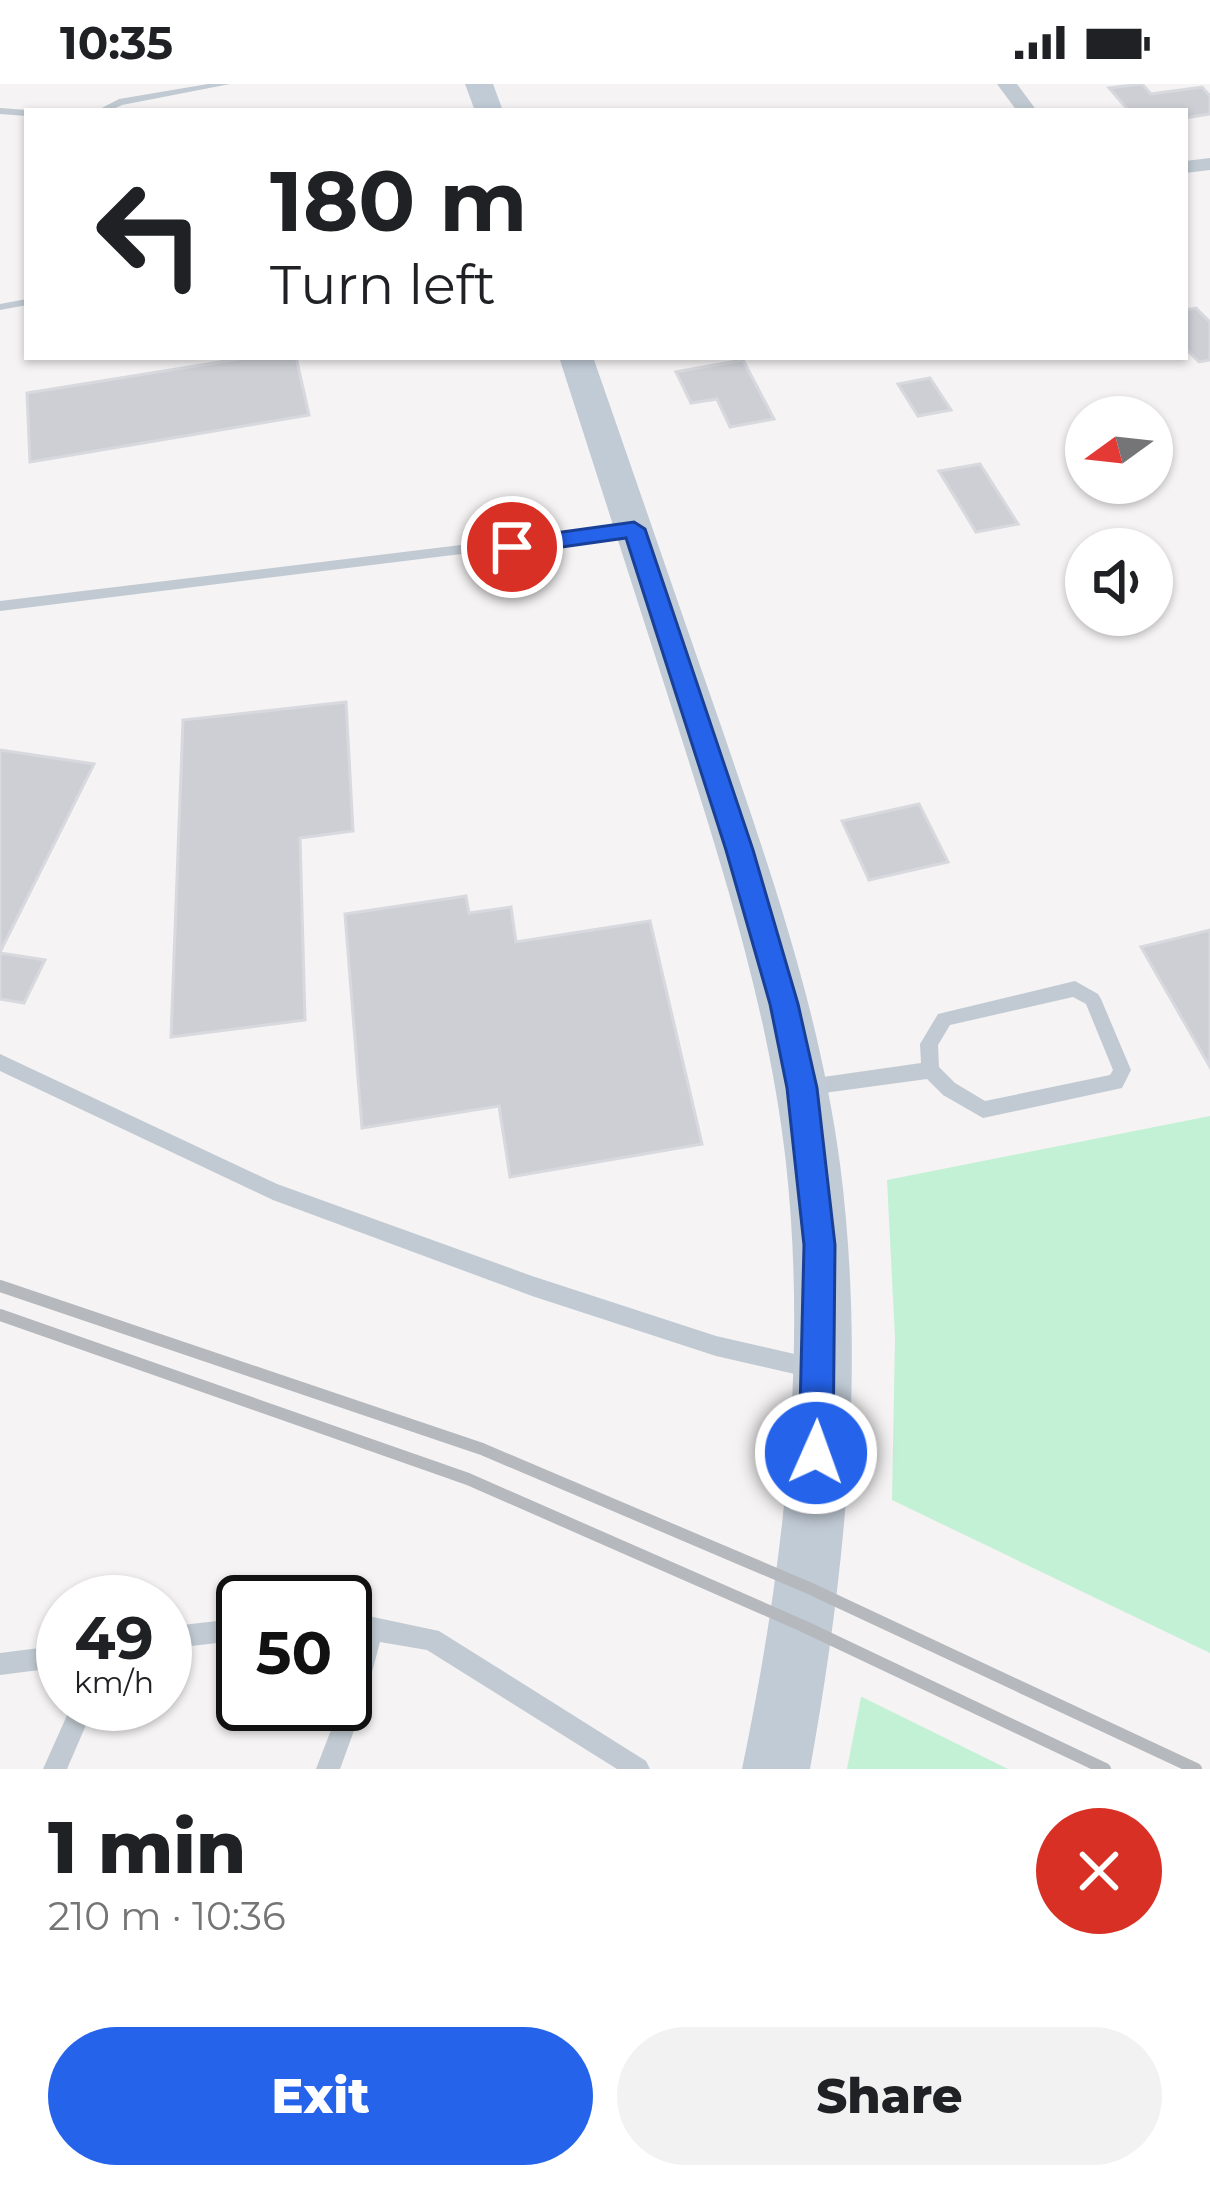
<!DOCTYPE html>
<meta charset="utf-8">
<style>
:root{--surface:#fff;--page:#f2f2f2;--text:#202124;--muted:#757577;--accent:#2563eb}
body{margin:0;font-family:Montserrat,sans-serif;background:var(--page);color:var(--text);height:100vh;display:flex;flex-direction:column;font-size:45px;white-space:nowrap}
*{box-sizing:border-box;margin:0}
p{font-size:39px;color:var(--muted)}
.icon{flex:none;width:66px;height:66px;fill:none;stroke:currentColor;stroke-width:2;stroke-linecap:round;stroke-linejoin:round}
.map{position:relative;height:1685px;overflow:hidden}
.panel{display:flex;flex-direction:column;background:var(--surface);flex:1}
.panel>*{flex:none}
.hud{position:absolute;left:24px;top:24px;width:1164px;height:252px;border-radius:0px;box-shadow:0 3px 9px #0004;background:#fff;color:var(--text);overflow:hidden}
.needle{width:78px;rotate:255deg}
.tools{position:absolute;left:1065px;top:312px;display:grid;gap:24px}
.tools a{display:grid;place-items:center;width:108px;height:108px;border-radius:50%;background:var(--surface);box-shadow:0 3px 9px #0004;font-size:60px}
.speed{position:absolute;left:36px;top:1491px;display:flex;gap:24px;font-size:60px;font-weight:700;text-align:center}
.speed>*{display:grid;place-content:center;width:156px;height:156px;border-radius:50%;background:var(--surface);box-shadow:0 3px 9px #0004;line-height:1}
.speed small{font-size:30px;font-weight:400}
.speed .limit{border:6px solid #111;border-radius:18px;background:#fff;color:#111}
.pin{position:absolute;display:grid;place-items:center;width:102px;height:102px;color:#fff;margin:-51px;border:6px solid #fff;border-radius:50%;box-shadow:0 3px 12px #0007}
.me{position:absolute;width:132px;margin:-66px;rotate:2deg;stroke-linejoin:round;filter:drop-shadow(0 0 9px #0008)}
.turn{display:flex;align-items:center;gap:42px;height:252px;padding:0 48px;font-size:54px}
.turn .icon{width:156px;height:156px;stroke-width:2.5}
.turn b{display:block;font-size:84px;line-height:102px}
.round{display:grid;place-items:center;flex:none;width:126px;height:126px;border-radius:63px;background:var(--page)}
.overview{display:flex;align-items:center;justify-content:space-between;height:204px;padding:0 48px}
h1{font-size:72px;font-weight:800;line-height:90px}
.primary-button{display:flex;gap:24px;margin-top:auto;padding:24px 48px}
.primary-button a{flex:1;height:138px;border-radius:72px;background:var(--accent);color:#fff;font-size:48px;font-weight:800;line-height:138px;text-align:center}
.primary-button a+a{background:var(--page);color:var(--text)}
.status{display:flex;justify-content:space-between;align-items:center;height:84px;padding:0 60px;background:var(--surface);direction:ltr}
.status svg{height:33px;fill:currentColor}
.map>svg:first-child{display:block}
.green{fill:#c3f1d5}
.building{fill:#cdcfd5;stroke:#d7d9de;stroke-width:3}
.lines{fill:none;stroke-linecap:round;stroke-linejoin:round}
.lane{fill:#c1cad2;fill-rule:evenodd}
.street{fill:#c1cad2;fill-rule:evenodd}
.secondary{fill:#c1cbd6;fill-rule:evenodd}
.rail{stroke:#b5b8bd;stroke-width:12}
.route{fill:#2563eb;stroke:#184099;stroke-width:3}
</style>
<div class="status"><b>10:35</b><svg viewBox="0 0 49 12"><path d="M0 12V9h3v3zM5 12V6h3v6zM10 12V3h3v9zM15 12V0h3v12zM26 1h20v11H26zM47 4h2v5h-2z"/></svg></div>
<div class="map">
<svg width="1210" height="1685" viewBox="0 0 1210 1685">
<rect width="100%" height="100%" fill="#f5f3f3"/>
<g class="green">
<path d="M1210,1032v537l-318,-153 3,-162 -8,-158z"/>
<path d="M861,1613h1l146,72h-161z"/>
</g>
<g class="building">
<path d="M1142,0l9,10 51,-7 8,9v18l-25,4v-7h-56l-20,-23z"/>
<path d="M1196,224l14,14v38l-11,2 -14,-14v-38z"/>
<path d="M251,273h45l13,58 -279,47 -3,-69z"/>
<path d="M743,276l31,59 -44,8 -13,-28 -26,4 -15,-31z"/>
<path d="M930,294l21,32 -33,6 -20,-32z"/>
<path d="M980,380l38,60 -42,8 -37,-61z"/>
<path d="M346,618l7,129 -53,7 5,182 -134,17 12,-317z"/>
<path d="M0,666l94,14 -94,188z"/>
<path d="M919,720l29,58 -79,18 -27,-59z"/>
<path d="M466,812l3,17 42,-6 5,35 134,-21 52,223 -192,33 -11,-71 -137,22 -17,-214z"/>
<path d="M1210,846v137l-69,-120z"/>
<path d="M0,869l45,7 -21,43 -24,-4z"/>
</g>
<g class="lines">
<g class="lane">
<path d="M208,0h22l-108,21 -13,6h-13l23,-12z"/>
<path d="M0,24l27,2 4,1h-4v5l-27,-2z"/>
<path d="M27,215v6l-27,5v-6z"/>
<path d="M634,440l5,2v6l-639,79v-10z"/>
<path d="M1075,897l23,13 3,5 30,71 -9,18 -139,30 -40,-23 -16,-16 -118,16 -6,-2 -3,-6 3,-6 6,-2 112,-16 -1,-19 18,-30zM1073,913l13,7 27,66 -3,5 -125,26 -30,-18 -16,-16 -1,-22 12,-20z"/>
<path d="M0,970l277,130 255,92 184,60 96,22 7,3 3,7 -3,7 -7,3 -96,-22 -184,-60 -259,-96 -273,-129z"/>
<path d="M345,1530l28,3 66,14 207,130 4,8h-33l-190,-119 -47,-8 -17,64 -23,63h-24l25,-65h4v-14l14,-52 -14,-2z"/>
<path d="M243,1534v22l-78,9v-22z"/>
<path d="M63,1561v22l-63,8v-22z"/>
<path d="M72,1620h23l-28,65h-24z"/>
</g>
<g class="street">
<path d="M997,0h20l20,27h-20z"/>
<path d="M1210,74v12l-25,3v-12z"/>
</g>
<g class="secondary">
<path d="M465,0h28l10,27h-28z"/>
<path d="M559,273h34c43,123 85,246 128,369 49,143 99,287 119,438 26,201 6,406 -30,605h-68c41,-198 66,-404 44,-606 -17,-152 -64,-297 -110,-442 -39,-121 -78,-243 -117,-364z"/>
</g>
<g class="rail">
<path d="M0,1202l482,163 327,139 387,181"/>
<path d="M0,1231l468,164 335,147 302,143"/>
</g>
</g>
<path class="route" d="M634,438l11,7 108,321 45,154 19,84 18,157 -2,208 -5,12 -12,5 -12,-5 -5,-12 5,-208 -17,-157 -17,-84 -44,-154 -100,-312 -114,16 -11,-7 11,-8z"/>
</svg>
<div class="tools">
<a><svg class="needle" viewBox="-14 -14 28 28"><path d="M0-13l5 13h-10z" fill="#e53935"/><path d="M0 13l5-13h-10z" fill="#757577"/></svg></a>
<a><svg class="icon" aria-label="sound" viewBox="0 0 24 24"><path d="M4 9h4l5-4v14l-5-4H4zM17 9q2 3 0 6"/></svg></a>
</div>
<div class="speed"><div>49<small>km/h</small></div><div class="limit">50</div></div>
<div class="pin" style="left:512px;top:463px;background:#d93025"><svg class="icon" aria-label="arrive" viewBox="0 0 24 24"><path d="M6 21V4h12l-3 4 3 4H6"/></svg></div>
<svg class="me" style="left:816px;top:1369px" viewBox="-20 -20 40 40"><circle r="17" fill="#2563eb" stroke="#fff" stroke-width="3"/><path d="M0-11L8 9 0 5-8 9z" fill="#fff"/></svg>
<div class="hud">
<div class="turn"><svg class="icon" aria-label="left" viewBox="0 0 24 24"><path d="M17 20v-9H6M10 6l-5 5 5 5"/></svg><div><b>180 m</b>Turn left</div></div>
</div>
</div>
<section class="panel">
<div class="overview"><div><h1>1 min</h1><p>210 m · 10:36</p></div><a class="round" style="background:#d93025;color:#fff"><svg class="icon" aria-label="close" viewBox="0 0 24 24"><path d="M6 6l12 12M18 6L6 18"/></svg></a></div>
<div class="primary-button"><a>Exit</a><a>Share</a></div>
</section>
